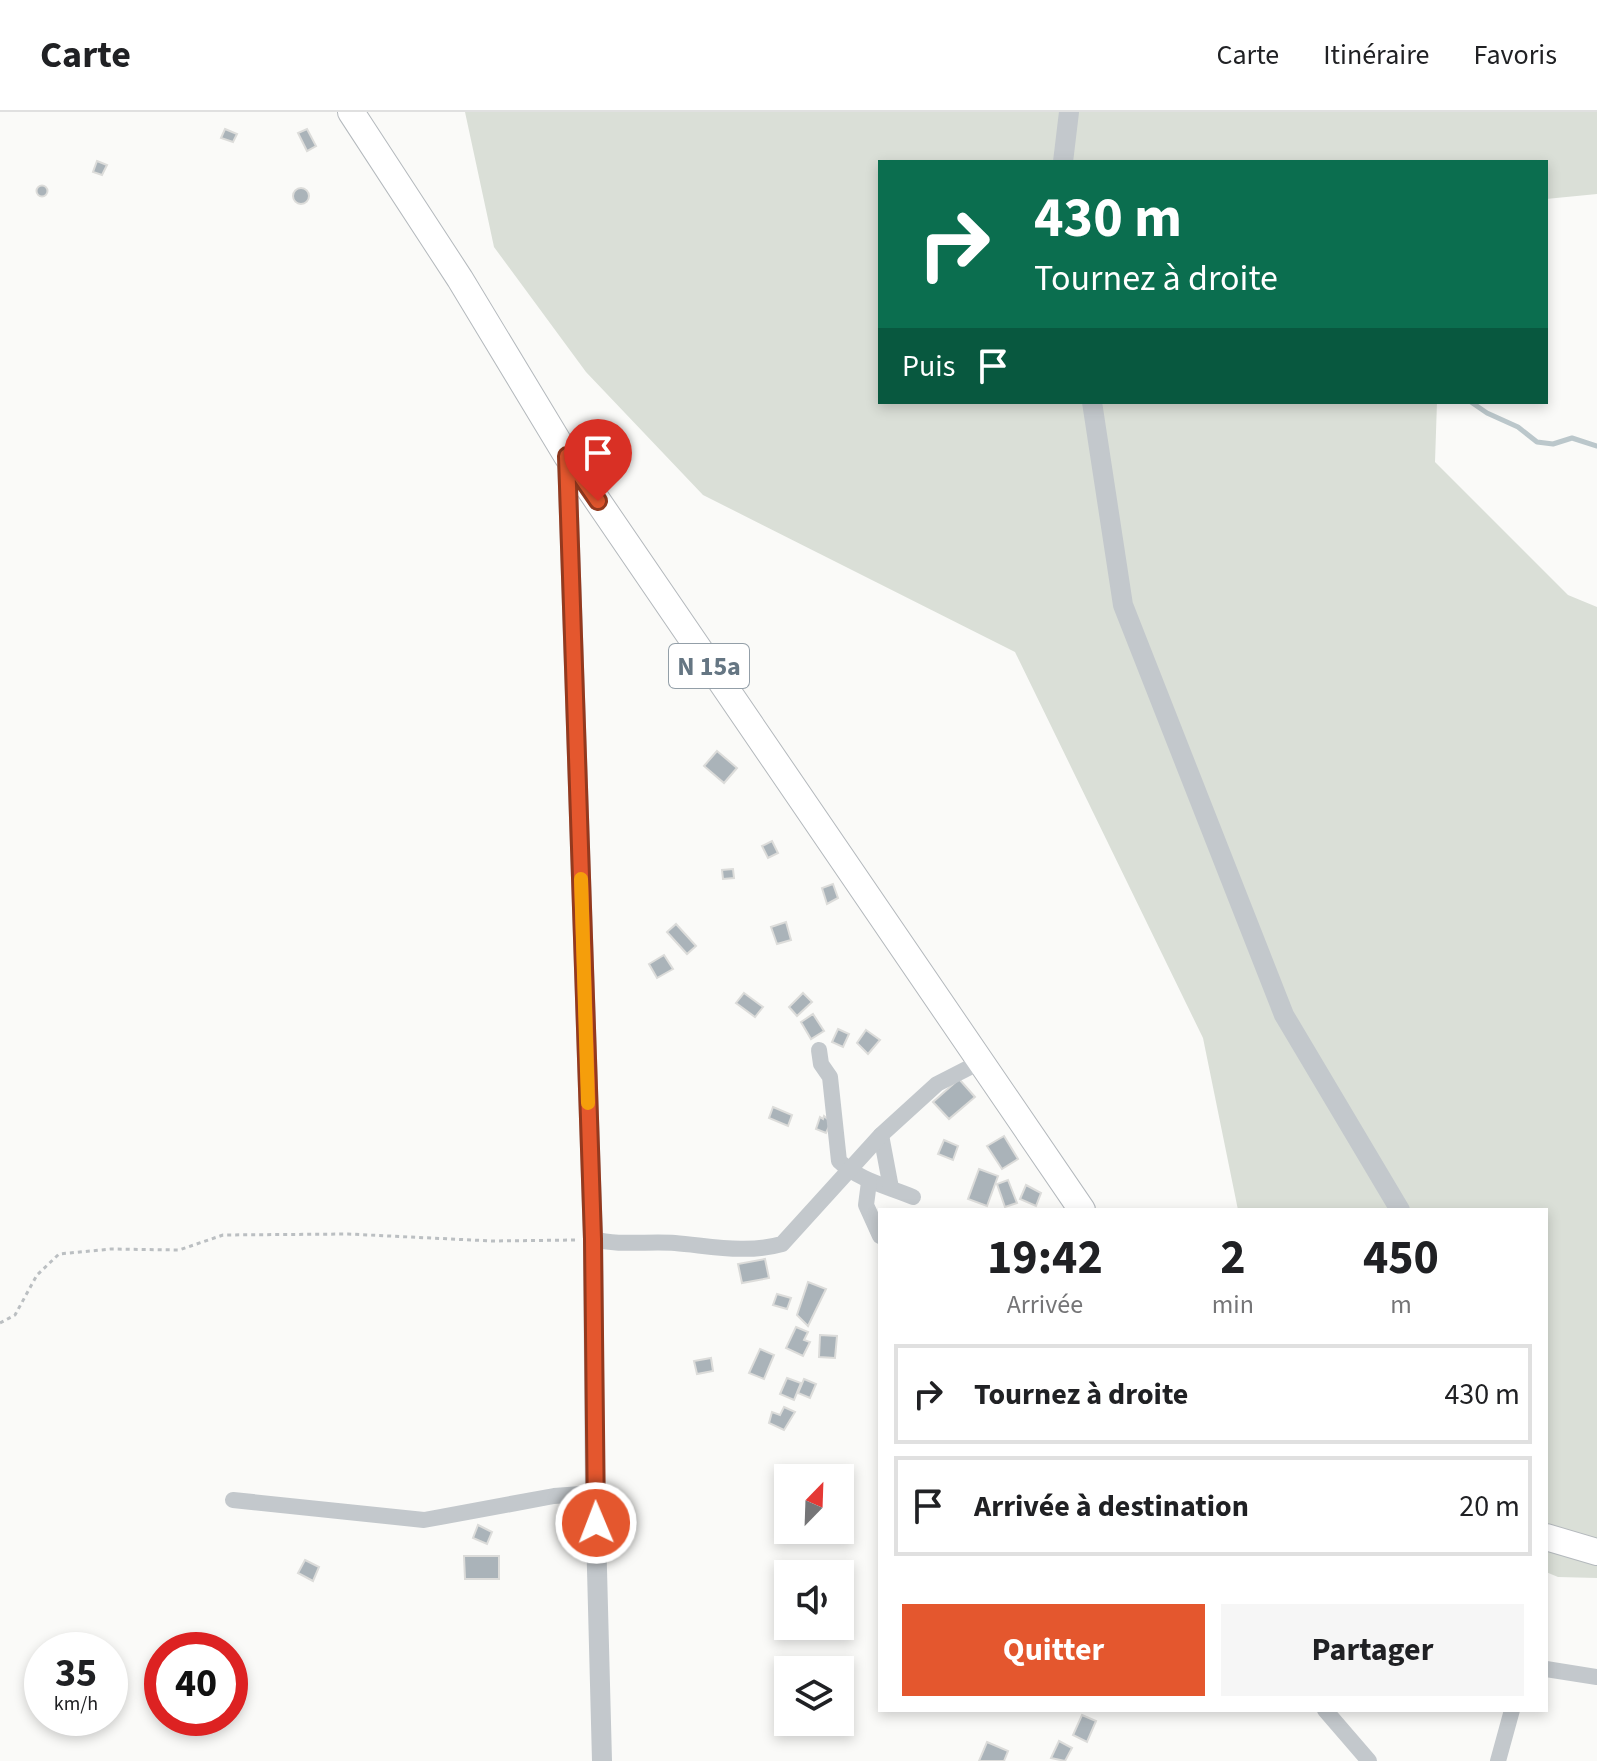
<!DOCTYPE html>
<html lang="fr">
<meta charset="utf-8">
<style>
:root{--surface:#fff;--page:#f6f6f6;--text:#202124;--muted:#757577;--line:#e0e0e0;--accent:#e4572e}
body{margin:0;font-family:"Source Sans 3",sans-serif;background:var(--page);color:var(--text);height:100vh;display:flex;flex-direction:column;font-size:30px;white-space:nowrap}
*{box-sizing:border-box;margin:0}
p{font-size:26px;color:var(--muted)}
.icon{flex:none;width:44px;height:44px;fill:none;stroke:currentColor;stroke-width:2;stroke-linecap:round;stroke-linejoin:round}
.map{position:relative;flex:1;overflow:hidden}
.side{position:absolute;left:878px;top:1096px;width:670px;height:504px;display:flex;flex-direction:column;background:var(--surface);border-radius:0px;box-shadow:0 4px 12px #0003}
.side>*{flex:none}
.hud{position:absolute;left:878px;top:48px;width:670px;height:244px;border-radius:0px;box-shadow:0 4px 12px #0003;background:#0b6e4f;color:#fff;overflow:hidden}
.needle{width:52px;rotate:23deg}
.controls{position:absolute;left:774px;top:1352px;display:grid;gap:16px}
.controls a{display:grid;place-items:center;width:80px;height:80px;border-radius:0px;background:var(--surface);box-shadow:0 4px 12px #0003;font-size:40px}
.speed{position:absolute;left:24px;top:1520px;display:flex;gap:16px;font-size:40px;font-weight:700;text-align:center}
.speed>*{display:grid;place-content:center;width:104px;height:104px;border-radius:50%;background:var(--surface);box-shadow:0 4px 12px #0003;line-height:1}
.speed small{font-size:20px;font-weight:400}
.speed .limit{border:12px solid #d22;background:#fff;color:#111}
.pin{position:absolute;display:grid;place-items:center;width:68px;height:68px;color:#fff;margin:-82px -34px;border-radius:50% 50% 50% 0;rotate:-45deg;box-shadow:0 0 8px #0007}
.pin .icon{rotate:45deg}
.me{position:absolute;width:88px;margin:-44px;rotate:359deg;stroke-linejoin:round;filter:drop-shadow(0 0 6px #0008)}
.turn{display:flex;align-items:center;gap:28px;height:168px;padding:0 24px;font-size:36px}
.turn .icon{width:104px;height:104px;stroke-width:2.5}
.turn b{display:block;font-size:56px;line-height:68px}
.then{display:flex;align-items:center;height:76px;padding:0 24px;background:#0003;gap:16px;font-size:30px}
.eta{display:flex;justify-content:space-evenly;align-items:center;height:136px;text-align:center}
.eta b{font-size:48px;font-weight:700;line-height:56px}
.button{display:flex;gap:16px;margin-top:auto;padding:16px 24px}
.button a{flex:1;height:92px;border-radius:0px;background:var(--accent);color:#fff;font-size:32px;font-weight:700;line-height:92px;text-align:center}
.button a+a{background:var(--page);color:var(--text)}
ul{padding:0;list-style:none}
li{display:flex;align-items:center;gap:24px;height:100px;margin:0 16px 12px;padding:0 8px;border:4px solid var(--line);border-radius:0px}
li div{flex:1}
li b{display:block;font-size:30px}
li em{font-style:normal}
header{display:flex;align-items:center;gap:48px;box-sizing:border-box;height:112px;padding:0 40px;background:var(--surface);border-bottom:2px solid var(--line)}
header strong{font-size:38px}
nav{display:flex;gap:44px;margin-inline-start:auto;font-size:28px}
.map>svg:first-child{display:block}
.green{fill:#dadfd7}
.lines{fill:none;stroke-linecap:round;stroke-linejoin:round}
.stream{stroke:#bbc7cb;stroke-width:5}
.building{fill:#aab3b9;stroke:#dcdcda;stroke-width:2}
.trunk-casing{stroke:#b4b9bd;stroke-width:28}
.path{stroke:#bbbfc2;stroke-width:3;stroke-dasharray:4 4;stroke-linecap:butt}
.minor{stroke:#c3c8cc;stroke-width:16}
.tertiary{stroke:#c3c8cc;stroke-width:20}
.trunk{stroke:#fff;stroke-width:26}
.route-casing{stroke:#94391e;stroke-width:20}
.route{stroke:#e4572e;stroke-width:14}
.slow{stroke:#f59e0b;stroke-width:14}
.labels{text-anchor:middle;stroke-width:8;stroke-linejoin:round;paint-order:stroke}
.shield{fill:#fff;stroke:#939fa8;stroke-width:2}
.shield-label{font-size:26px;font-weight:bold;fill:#657683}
</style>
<header>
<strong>Carte</strong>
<nav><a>Carte</a><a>Itinéraire</a><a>Favoris</a></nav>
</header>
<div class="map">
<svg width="1597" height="1649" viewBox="0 0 1597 1649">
<rect width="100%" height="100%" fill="#fafaf8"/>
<path class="green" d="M465,0h1132v82l-51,5v-37h-666v240h557l-2,60 133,133 29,12v971l-39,-1 -12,-5v-362h-308l-35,-172 -188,-386 -312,-157 -117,-123 -92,-125z"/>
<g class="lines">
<path class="stream" d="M1471,290l16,11 31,14 19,15 16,2 19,-6 25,8"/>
</g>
<g class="building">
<path d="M225,17l12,5 -4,8 -12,-4z"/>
<path d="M307,17l9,17 -9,5 -9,-18z"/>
<path d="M97,49l10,4 -5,10 -9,-3z"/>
<circle cx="42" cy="79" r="5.5"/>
<circle cx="301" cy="84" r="8"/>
<path d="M717,639l20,17 -13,15 -20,-17z"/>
<path d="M772,729l6,12 -10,5 -6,-12z"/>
<path d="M733,757l1,9 -11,1 -1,-9z"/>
<path d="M833,772l5,14 -11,6 -5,-16z"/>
<path d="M786,810l5,18 -14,4 -6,-17z"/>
<path d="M676,812l20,22 -9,8 -20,-22z"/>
<path d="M664,843l9,14 -16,9 -8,-14z"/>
<path d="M744,881l19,14 -8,10 -19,-14z"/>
<path d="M803,881l9,9 -15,14 -8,-9z"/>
<path d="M813,902l11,17 -13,8 -10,-17z"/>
<path d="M838,917l11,5 -6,13 -11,-5z"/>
<path d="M866,918l14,10 -12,14 -11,-11z"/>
<path d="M959,967l16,18 -26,22 -16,-17z"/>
<path d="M773,995l19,8 -4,11 -19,-8z"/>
<path d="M824,1004l7,6 -5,11 -10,-4 4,-12 3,2z"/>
<path d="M1004,1024l14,23 -16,10 -15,-23z"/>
<path d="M944,1028l14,6 -5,14 -15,-6z"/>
<path d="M979,1057l19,7 -11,30 -19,-7z"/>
<path d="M1008,1068l9,23 -12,4 -8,-23z"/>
<path d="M1026,1073l15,8 -5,13 -16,-7z"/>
<path d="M765,1147l4,19 -27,5 -4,-19z"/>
<path d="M808,1170l18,7 -18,37 -11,-11z"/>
<path d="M777,1182l14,4 -4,11 -14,-4z"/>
<path d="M796,1215l12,5 -4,8 6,2 -7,14 -17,-8z"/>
<path d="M820,1223l17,1 -2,22 -16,-1z"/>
<path d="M760,1237l14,6 -10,24 -15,-6z"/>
<path d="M711,1246l2,13 -16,3 -3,-13z"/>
<path d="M787,1266l14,5 -7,17 -14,-6z"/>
<path d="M804,1267l12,5 -6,14 -12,-5z"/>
<path d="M784,1295l11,5 -11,18 -15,-7 3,-11 8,3z"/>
<path d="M478,1413l14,7 -5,12 -14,-6z"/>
<path d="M464,1444h35v23h-34z"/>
<path d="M305,1448l14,7 -6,14 -15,-8z"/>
<path d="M1082,1603l14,6 -9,21 -14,-7z"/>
<path d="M1059,1629l13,7 -7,13 -14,-3z"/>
<path d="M987,1630l21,9 -4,10h-25z"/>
</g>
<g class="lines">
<defs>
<g id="trunk">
<path d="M351,0l109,167 107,177 515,754"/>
<path d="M1546,1425l51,15"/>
</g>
</defs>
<use href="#trunk" class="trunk-casing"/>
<path class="path" d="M0,1211l15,-8 22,-40 22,-21 52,-5 68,1 44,-15 125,-1 144,7 85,-1"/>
<g class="minor">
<path d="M819,938l2,14 9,13 9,84c21,20 48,25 74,36"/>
<path d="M881,1023l10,53"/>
<path d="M869,1070l-3,23 14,31"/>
<path d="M593,1127c27,7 54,2 82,4 36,3 72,11 107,1l99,-109 56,-51 43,-22"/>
<path d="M233,1388l191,20 130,-24 41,-3"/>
<path d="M1546,1557l51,8"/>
<path d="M1325,1598l44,51"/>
<path d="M1498,1649l14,-51"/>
</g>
<g class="tertiary">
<path d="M1063,50l6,-50"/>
<path d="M1092,290l31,203 161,410 116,195"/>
<path d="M567,344l26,783 2,254 7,268"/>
</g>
<use href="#trunk" class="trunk"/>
</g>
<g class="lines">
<defs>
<path id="route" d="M596,1411l-3,-284 -26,-783 31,45"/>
</defs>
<use href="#route" class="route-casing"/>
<use href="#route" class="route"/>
<path class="slow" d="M581,767l7,224"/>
</g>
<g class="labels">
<rect class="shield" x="669" y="532" width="80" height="44" rx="6"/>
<g class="shield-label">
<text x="709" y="563">N 15a</text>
</g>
</g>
</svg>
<div class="controls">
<a><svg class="needle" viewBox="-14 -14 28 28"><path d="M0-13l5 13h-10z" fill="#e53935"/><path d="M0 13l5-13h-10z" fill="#757577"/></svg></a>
<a><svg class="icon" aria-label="sound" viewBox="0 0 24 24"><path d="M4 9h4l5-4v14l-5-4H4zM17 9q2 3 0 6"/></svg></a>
<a><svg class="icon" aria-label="layers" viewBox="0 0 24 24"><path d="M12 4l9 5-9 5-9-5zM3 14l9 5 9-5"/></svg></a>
</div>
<div class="speed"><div>35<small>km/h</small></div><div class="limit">40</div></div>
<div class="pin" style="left:598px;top:389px;background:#d93025"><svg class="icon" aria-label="arrive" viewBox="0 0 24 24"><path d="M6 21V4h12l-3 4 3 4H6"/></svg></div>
<svg class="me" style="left:596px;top:1411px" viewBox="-20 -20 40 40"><circle r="17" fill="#e4572e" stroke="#fff" stroke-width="3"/><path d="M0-11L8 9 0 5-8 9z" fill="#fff"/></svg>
<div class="hud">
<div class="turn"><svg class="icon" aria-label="right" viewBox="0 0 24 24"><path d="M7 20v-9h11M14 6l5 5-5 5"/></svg><div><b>430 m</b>Tournez à droite</div></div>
<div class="then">Puis<svg class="icon" aria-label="arrive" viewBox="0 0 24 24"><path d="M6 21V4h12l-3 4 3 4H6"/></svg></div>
</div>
<section class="side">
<div class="eta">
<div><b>19:42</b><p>Arrivée</p></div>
<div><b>2</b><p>min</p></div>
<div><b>450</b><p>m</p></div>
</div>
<ul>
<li><svg class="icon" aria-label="right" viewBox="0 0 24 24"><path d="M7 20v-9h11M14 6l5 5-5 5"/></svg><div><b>Tournez à droite</b></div><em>430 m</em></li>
<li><svg class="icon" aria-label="arrive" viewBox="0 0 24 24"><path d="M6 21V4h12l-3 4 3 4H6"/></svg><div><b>Arrivée à destination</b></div><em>20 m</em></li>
</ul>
<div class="button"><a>Quitter</a><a>Partager</a></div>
</section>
</div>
